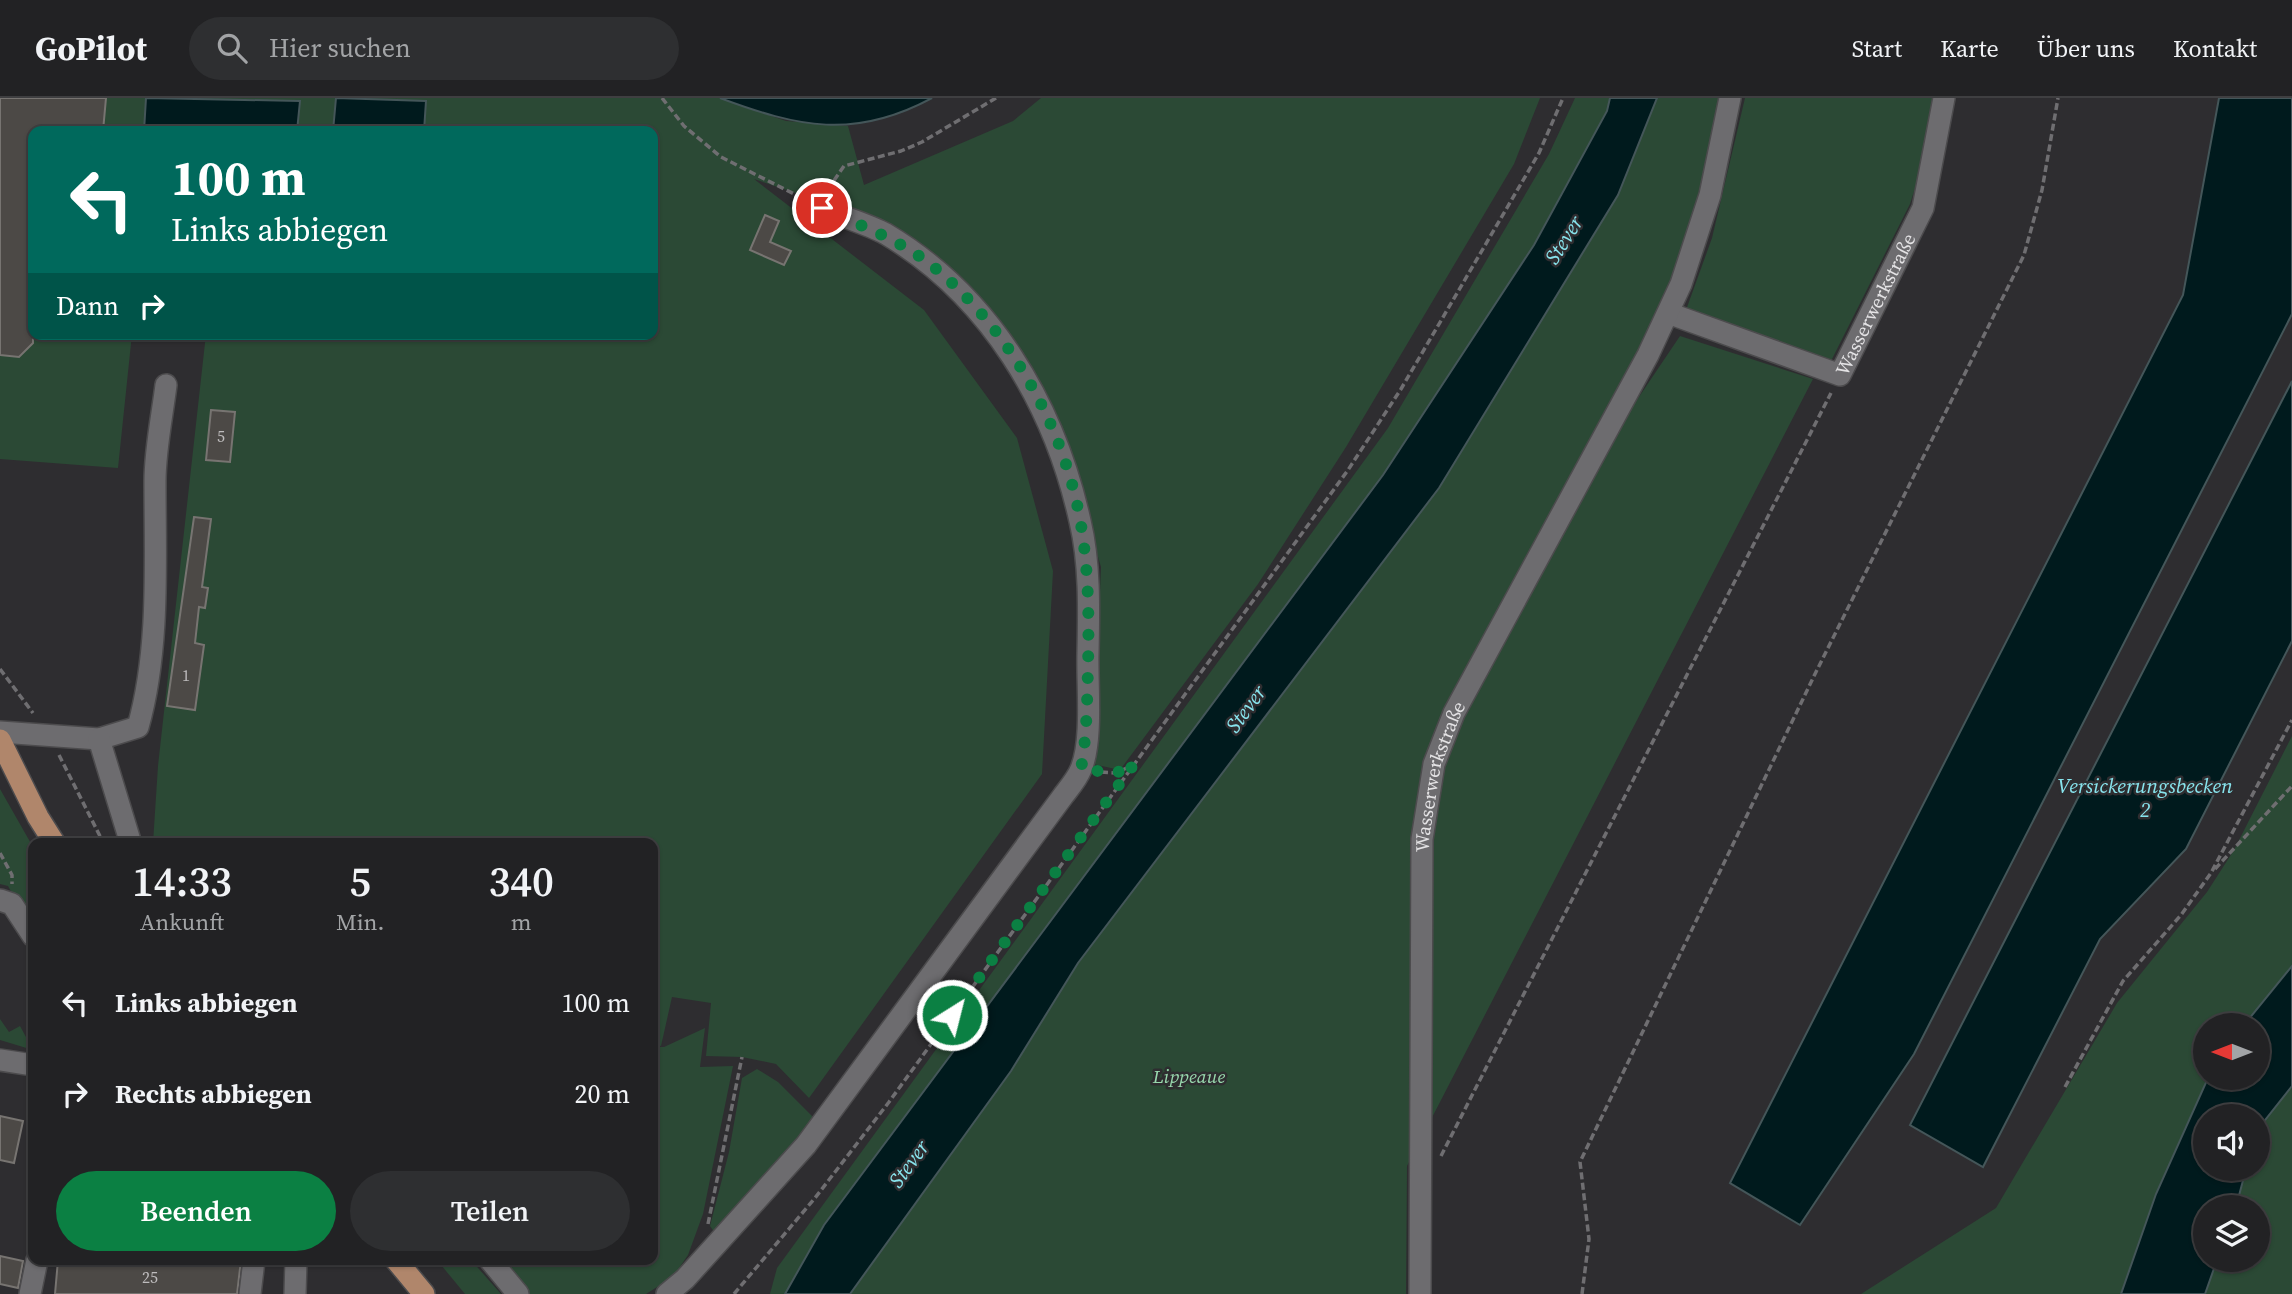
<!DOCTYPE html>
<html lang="de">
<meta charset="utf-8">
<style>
:root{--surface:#222224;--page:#2e2f31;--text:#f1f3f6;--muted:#a2a4a6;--line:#3f3f41;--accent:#0b8043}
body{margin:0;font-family:"Source Serif 4",serif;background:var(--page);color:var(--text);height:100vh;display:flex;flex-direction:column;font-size:26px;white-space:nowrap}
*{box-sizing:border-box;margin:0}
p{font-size:23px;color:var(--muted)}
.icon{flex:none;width:38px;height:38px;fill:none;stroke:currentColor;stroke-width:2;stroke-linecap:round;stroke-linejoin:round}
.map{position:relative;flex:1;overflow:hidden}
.drawer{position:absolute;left:28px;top:740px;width:630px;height:427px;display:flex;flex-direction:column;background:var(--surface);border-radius:14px;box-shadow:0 2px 5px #0004,0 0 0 2px var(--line)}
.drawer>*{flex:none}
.top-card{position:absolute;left:28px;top:28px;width:630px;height:214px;border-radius:14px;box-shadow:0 2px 5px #0004,0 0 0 2px var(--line);background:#00695c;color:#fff;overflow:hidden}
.needle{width:46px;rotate:270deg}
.buttons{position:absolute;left:2193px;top:915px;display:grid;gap:14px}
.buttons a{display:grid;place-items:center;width:77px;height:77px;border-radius:50%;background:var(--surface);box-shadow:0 2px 5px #0004,0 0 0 2px var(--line);font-size:35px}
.pin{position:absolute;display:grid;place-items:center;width:60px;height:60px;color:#fff;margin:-30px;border:4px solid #fff;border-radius:50%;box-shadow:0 2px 7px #0007}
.me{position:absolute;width:77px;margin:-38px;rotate:36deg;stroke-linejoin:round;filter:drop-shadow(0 0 5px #0008)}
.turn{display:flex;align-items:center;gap:24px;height:147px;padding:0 28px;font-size:32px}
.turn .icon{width:91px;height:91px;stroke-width:2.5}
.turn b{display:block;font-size:49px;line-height:60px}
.then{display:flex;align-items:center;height:66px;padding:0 28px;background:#0003;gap:14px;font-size:26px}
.eta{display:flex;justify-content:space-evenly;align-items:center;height:119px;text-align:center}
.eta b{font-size:42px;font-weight:600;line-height:49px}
.cta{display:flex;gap:14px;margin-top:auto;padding:14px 28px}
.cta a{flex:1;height:80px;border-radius:42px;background:var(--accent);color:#fff;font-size:28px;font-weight:600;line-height:80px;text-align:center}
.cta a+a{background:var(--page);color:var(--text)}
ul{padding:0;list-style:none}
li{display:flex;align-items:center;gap:21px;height:91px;padding:0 28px}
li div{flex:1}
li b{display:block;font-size:26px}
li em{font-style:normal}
header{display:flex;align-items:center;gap:42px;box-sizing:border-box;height:98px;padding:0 35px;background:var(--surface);border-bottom:2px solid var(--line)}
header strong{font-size:33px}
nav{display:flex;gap:38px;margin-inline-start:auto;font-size:24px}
.search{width:490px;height:63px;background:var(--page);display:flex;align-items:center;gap:18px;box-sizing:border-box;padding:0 24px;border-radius:38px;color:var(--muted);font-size:26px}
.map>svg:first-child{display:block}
.green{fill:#2b4935;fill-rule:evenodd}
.water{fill:#001a1d;stroke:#445659;stroke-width:2}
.building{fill:#4c4946;stroke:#777471;stroke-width:2}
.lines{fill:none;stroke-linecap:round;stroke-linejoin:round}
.minor-casing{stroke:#4c4b4d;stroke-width:24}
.major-casing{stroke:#4c4b4d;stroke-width:24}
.path{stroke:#6f6e71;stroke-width:3.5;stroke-dasharray:7 3.5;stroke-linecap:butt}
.minor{stroke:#6d6c6f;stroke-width:21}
.major{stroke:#b0866b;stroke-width:21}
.route{stroke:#0b8043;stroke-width:12;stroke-dasharray:0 21.6}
.labels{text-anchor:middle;stroke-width:5;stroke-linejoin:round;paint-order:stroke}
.number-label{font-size:16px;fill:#bebcbd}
.street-label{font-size:19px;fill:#e4e3e5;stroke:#2e2d30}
.park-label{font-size:19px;font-style:italic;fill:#98d8ad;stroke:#2e2d30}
.water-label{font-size:21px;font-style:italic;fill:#88e4ed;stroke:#2e2d30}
</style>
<header>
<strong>GoPilot</strong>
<div class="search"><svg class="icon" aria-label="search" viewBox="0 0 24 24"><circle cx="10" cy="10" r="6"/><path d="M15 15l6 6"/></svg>Hier suchen</div>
<nav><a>Start</a><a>Karte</a><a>Über uns</a><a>Kontakt</a></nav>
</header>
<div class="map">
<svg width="2292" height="1196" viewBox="0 0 2292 1196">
<rect width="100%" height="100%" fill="#2e2d30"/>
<g class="green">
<path d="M0,0h720l66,23 62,5 16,59 149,-64 28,-23h499l-26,66 -168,283 -88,137 -138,186 -27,-6 8,-197 -42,-143 -81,-128 -92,-73 -132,-44 170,131 93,128 36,133 -11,203 -233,324 -33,-34 -34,-7 -36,-1 5,-53 -39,-6 -11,49 -8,-2v-200l-500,-1 5,-77 48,-432h447v-203h-620v203h99l-14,134 -118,-9z"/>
<path d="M1575,0h147l-14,86 -31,93 -152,289 155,-230 133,43 -406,787 -1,128h-636l7,-26 611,-840 161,-274z"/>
<path d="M1745,0h192l-8,46 -19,60 -79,157 -145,-51 26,-72z"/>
<path d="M2292,638v558h-431l135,-86 121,-205 90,-111 27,-42zM2205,928h53v52h-53zM2205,1018h53v53h-53zM2205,1110h53v52h-53z"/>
<path d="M0,691l33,58v67l-7,4 -18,-32 -8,-2z"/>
<path d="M0,921l9,13 11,-6 13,24 -33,-10z"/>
<path d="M705,930l-5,39 33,-1 -30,148 -15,41 -15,22 -27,17h-117l-28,-34h152v-213h11z"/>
<path d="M757,971l21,13 39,39 -100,115 -7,-10 19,-74 13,-74z"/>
<path d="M437,1162h34l30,34h-36z"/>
</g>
<g class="water">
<path d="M146,0l154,3 -3,30h-153z"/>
<path d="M336,0l90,3 -2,30h-91z"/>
<path d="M720,0h212c-78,42 -134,29 -212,0z"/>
<path d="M1610,0h47l-39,97 -179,293 -361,475 -67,108 -161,223h-65l39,-69 559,-750 151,-230 73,-134z"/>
<path d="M2219,0h73v216l-378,740 -114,171 -70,-42 453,-888z"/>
<path d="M2292,283v260l-106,208 -86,90 -117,228 -73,-42z"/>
<path d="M2292,868v120l-30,38 -4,11v-19h-53v53h41l-10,38 -31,1v52h12l-12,34h-84l35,-100 52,-116h50v-52l-14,-1z"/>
</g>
<g class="building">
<path d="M0,0h106l-3,33h-70v212l-14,14 -19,-2z"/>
<path d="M765,117l14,6 -9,21 21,9 -7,14 -34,-15z"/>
<path d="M211,312l24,2 -5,50 -24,-2z"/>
<path d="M194,419l17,2 -9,68 6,1 -3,20 -6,-1 -4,36 9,2 -9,65 -28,-4z"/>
<path d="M0,1018l23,5 -9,42 -14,-3z"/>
<path d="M0,1158l23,5 -5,27 -18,-4z"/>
<path d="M58,1162h183l-4,34h-182z"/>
</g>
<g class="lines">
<defs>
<g id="minor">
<path id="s1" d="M1668,215l172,62 83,-167 21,-110"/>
<path d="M0,634l99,7 39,-12c22,-78 17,-165 17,-246 0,-31 7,-64 11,-96"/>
<path d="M99,641l32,105"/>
<path d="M0,802l12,4 21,32"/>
<path d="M0,962l33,5"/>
<path d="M490,1162l28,34"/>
<path d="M30,1196l7,-34"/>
<path d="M250,1196l4,-34"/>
<path d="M295,1196l1,-34"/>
<path d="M667,1196l18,-15 121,-134 257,-349c6,-8 14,-17 18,-27 12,-29 6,-84 7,-116 1,-44 2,-90 -8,-132 -26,-117 -90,-225 -194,-287 -18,-10 -44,-17 -64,-26"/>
<path id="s2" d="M1420,1196l2,-455 12,-75 20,-51 194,-358 33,-71 29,-89 20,-97"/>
</g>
<g id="major">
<path d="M0,642l38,77 17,27"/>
<path d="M396,1162l28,34"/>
</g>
</defs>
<use href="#minor" class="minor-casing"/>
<use href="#major" class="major-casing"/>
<g class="path">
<path d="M662,0l22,28 37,31 83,42"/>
<path d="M828,91l16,-23 57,-15 21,-9 74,-44"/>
<path d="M0,571l33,44"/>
<path d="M59,657l45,89"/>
<path d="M1101,674l15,1 17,-8"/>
<path d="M0,755l12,22v9"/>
<path d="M2215,771l77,-83"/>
<path d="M29,922l4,7"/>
<path d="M2065,989l58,-106 58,-66 30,-42 81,-153"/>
<path d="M1441,1058l390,-763"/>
<path d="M708,1126l34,-167"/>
<path d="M734,1196l81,-96 74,-96 459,-632 53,-81 138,-236 24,-55"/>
<path d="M1582,1196l7,-55 -9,-77 235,-488 209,-419 18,-65 16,-92"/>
</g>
<use href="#minor" class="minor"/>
<use href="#major" class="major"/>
</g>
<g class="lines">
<path class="route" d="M822,110c38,18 75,30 108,56 78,62 135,163 151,261 8,48 8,95 7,143 -1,34 -1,67 -7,101l35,4 18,-9 -182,251"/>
</g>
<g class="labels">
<g class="number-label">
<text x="221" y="344">5</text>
<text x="186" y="583">1</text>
<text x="150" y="1185">25</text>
</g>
<g class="street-label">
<text dy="7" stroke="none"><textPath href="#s1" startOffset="262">Wasserwerkstraße</textPath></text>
<text dy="7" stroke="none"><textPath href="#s2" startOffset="520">Wasserwerkstraße</textPath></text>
</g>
<g class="park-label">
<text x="1189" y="985">Lippeaue</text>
</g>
<g class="water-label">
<text transform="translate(1564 142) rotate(-58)" y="7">Stever</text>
<text transform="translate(1246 611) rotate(-54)" y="7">Stever</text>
<text x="2145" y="695">Versickerungsbecken<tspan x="2145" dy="24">2</tspan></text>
<text transform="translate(909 1066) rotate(-54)" y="7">Stever</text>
</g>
</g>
</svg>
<div class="buttons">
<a><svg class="needle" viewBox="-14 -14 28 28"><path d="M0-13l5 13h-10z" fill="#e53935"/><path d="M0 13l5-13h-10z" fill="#a2a4a6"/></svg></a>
<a><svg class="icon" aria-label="sound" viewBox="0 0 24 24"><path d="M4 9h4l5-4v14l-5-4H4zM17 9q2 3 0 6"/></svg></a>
<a><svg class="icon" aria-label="layers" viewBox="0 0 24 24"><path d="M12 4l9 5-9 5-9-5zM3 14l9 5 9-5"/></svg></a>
</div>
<div class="pin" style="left:822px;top:110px;background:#d93025"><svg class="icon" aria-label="arrive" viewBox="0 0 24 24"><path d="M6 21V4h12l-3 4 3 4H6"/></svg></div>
<svg class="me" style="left:952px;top:917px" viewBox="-20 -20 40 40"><circle r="17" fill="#0b8043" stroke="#fff" stroke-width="3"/><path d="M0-11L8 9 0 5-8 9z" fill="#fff"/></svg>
<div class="top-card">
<div class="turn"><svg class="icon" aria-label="left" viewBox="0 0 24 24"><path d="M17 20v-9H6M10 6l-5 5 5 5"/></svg><div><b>100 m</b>Links abbiegen</div></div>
<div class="then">Dann<svg class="icon" aria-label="right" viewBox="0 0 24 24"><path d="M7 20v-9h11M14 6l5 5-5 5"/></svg></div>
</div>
<section class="drawer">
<div class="eta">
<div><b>14:33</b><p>Ankunft</p></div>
<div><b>5</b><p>Min.</p></div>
<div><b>340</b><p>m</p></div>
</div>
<ul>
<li><svg class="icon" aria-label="left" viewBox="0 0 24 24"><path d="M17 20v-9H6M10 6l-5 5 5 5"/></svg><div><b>Links abbiegen</b></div><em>100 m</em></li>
<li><svg class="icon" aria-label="right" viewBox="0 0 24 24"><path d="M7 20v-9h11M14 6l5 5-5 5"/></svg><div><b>Rechts abbiegen</b></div><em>20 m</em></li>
</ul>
<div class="cta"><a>Beenden</a><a>Teilen</a></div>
</section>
</div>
